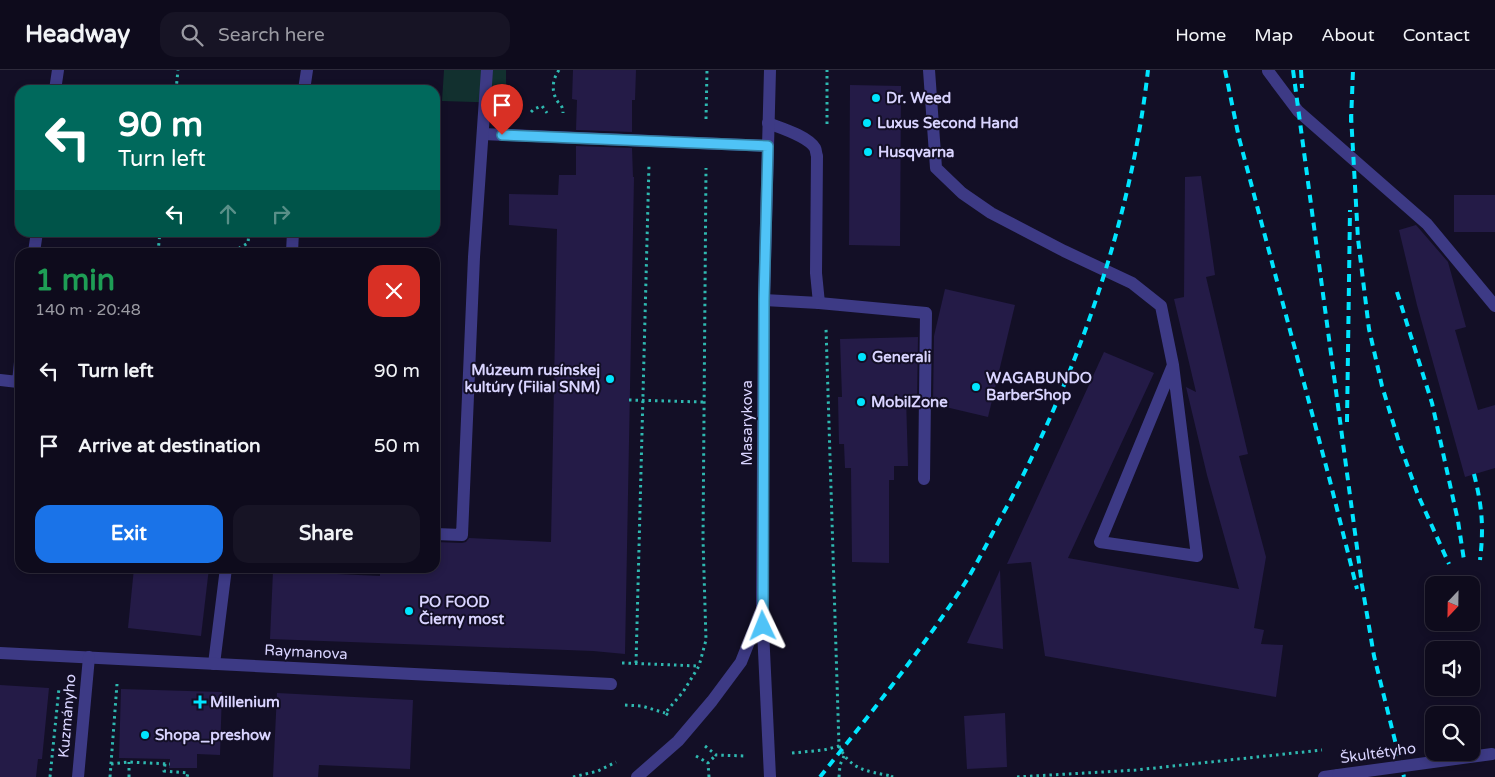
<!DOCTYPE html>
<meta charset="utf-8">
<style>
:root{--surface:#0e0b1c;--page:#171425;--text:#f1f3f6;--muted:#9b9ba3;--line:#2e2b3b;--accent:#1a73e8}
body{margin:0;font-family:"Varela Round",sans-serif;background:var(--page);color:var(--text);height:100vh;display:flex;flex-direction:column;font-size:19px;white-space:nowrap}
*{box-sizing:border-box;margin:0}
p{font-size:16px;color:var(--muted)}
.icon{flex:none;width:28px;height:28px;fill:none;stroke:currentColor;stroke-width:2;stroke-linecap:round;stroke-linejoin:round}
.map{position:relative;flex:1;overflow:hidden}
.panel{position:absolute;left:15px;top:178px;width:425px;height:325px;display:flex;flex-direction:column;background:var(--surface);border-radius:15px;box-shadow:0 2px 8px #0003,0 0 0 1px var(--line)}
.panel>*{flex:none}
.banner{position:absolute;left:15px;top:15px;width:425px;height:152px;border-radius:15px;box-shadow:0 2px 8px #0003,0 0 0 1px var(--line);background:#00695c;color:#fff;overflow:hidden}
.needle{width:32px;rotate:202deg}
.buttons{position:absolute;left:1425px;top:506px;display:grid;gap:10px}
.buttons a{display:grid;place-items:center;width:55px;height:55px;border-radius:10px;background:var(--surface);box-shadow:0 2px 8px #0003,0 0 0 1px var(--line);font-size:25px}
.pin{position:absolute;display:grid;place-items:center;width:42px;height:42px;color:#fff;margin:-51px -21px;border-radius:50% 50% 50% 0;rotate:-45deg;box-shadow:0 0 5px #0007}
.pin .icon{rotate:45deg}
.me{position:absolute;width:55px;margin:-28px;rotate:358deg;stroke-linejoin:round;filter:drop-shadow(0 0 4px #0008)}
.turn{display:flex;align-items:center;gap:18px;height:105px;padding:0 20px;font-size:22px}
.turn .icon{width:65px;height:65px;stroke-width:2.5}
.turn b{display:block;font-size:35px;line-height:42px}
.lanes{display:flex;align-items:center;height:48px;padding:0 20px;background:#0003;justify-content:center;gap:25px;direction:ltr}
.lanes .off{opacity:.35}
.round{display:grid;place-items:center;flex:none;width:52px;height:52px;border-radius:15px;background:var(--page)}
.overview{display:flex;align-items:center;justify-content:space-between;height:85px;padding:0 20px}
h1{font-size:30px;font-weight:800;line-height:38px;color:#1e9e55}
.action{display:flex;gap:10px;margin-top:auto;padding:10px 20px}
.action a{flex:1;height:58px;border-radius:15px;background:var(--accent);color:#fff;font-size:20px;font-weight:800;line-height:58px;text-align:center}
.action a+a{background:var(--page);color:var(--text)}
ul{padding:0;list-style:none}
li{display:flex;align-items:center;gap:15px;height:75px;padding:0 20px}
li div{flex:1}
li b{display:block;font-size:19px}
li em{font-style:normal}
header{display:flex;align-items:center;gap:30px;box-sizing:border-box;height:70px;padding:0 25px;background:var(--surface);border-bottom:1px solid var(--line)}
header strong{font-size:24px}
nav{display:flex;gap:28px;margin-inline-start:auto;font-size:18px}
.search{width:350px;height:45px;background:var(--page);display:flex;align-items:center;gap:12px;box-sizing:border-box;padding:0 18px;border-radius:15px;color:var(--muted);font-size:19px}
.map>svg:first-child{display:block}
.grass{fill:#12302f}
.building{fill:#241b47}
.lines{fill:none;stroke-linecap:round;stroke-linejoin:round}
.path{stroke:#2fb8b0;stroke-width:3;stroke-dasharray:2.5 4;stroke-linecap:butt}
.service{stroke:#3d3a85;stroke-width:12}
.minor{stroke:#3d3a85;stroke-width:12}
.tertiary{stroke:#3d3a85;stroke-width:12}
.rail{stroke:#00e5ff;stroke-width:4;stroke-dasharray:8 6;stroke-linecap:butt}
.path-bridge{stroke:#2fb8b0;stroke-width:3;stroke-dasharray:2.5 4;stroke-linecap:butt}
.tertiary-bridge{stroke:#3d3a85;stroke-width:12}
.route-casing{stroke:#337fa1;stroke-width:12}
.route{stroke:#4fc3f7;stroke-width:9}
.poi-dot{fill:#00e5ff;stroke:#130f26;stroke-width:2}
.labels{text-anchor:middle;stroke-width:4;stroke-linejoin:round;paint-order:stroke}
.poi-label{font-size:15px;font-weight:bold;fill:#d9d4ff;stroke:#130f26;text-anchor:start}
.street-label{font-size:15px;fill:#d9d4ff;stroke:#130f26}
</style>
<header>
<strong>Headway</strong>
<div class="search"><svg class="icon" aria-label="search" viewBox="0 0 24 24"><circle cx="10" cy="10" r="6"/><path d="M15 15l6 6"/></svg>Search here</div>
<nav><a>Home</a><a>Map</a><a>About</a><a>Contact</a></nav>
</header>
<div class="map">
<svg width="1495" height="707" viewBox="0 0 1495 707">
<rect width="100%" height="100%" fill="#130f26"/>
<path class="grass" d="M444,0h62v33l-64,-2z"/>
<g class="building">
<path d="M573,0h63l-1,30h-3v32l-56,-2 1,-30 -5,-1z"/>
<path d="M850,15l51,1 -1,160 -51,-1z"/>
<path d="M576,76l56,2 1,29h1l-9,477 -32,-3 -323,-12 3,-68 107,5v-8h55v-26l27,1 4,-1 3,-4 82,4 6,-313 -48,-4v-31l49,1 1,-20h17z"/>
<path d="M1201,106l14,99 -9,2 42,177 -9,2 27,101 -12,71 10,2 -3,14 22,1 -7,52 -231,-41 -14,-94 -24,2 97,-212 50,21 -86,185 171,31 -32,-114 -21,-88 10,5 -22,-93 10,-2 1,-120z"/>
<rect x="1454" y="125" width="41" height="37"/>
<path d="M1416,155l32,37 18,65 -11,3 23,80 17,-5v63l-30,9 -48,-172 -18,-75z"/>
<path d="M945,219l70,16 -27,112 -55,-13 1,-68z"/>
<path d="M918,267l-1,63 -11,-3 2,69h-14v14h-5v83l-37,-1 -1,-94h-6l-1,-24h-5l-1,-47h4l-2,-58z"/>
<path d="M134,498h75l-8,68 -73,-8z"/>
<path d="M1000,500l3,79 -36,-6z"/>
<path d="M0,615l49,3 -7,71h-4l-2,18h-36z"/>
<path d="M121,619l101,3 -2,63 -23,-1v14h-28l1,-9 -51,-1z"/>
<path d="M277,623l136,7 -3,69 -91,-4 -1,12h-45z"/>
<path d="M1005,643l2,54 -40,2 -3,-53z"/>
</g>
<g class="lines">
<g class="path">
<path d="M559,0c-7,10 -8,22 -1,32 4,4 5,6 5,11"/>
<path d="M176,20l2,-20"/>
<path d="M531,42l3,-3 8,-3 5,7"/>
<path d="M706,49l1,-49"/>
<path d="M827,54v-54"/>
<path d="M158,182l2,-20"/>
<path d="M233,182l15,-9 1,-11"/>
<path d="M629,330l75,2"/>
<path d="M622,593l77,3"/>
<path d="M636,593l13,-499"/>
<path d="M625,635l17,1 23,7"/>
<path d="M668,645l-3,-2 18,-21 16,-26 7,-26 -3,-101 3,-371"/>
<path d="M705,676l11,9 30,1"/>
<path d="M792,683l32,-3 15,-4 -13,-418"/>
<path d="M696,686l12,7"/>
<path d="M111,694l18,-2 41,2"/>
<path d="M165,694l-1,7 24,2 -1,4"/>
<path d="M891,706l2,1"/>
<path d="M50,707l9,-89"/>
<path d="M110,707l7,-93"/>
<path d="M129,707v-15"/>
<path d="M573,707l25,-6 18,-9"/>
<path d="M709,707l-1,-14 8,-8"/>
<path d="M839,707l1,-12 4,-9"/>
<path d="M1017,707l119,-7 186,-20"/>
</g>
<g class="service">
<path d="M929,0l7,98 26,25 29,20 73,38 68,32 29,23 12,59 24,191 -97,-14 73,-177"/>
<path d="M1268,1l30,40 129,113 68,82"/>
<path d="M55,20l3,-20"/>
<path d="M304,20l3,-20"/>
<path d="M768,53c13,5 40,13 47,25 1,2 1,5 2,8l-1,117 3,30"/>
<path d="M483,64l285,12"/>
<path d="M34,182l3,-20"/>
<path d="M292,182l1,-20"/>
<path d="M764,230l55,3 107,10 -2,166"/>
<path d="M0,310l18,2 2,-20"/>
<path d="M435,464l27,1 12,-278 13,-187"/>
<path d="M214,594l12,-96"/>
</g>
<g class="minor">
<path d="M0,583l611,31"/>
<path d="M78,707l11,-120"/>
</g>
<g class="tertiary">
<path d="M770,0l-6,230 -2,309 8,168"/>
<path d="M637,707l41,-36 34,-40 29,-39 19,-48"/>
<path d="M1324,707l14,-2"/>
</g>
<g class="rail">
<path d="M1225,0l14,68 91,343 27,108"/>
<path d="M1293,0l69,515 12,71 30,121"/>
<path d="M1301,0l1,18"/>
<path d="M1351,45l7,124 11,90 13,57 17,56 19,53 31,69"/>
<path d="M1351,52l2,-52"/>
<path d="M1397,222l35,111 26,118 6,39"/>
<path d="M1347,352l3,-212"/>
<path d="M1474,404c8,32 10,53 6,86"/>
<path d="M820,707c50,-63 101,-126 145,-194 16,-26 29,-54 44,-80 70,-135 122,-282 139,-433"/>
</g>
<path class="path-bridge" d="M839,676c11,24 28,25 52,30"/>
<path class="tertiary-bridge" d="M1338,705l154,-21"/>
</g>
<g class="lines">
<defs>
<path id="route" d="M502,65l266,11 -4,154 -1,326"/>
</defs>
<use href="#route" class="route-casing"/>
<use href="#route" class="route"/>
</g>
<g class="poi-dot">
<circle cx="876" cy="28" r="5"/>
<circle cx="867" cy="53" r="5"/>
<circle cx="868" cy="82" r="5"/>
<circle cx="862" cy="287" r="5"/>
<circle cx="610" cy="309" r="5"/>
<circle cx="976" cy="317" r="5"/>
<circle cx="861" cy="332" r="5"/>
<circle cx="409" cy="541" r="5"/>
<path d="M197.5 624.5h5v5h5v5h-5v5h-5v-5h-5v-5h5z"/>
<circle cx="145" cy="665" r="5"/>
</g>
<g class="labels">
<g class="poi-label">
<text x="886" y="33">Dr. Weed</text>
<text x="877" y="58">Luxus Second Hand</text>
<text x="878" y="87">Husqvarna</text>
<text x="872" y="292">Generali</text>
<text x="600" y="305" text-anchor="end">Múzeum rusínskej<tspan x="600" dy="17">kultúry (Filial SNM)</tspan></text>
<text x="986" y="313">WAGABUNDO<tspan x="986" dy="17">BarberShop</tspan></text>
<text x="871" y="337">MobilZone</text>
<text x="419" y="537">PO FOOD<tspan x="419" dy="17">Čierny most</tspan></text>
<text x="210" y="637">Millenium</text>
<text x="155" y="670">Shopa_preshow</text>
</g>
<g class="street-label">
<text transform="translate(747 353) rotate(-90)" y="5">Masarykova</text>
<text transform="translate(306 582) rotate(3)" y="5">Raymanova</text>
<text transform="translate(67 646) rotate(-85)" y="5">Kuzmányho</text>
<text transform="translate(1378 683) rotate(-8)" y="5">Škultétyho</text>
</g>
</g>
</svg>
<div class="buttons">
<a><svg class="needle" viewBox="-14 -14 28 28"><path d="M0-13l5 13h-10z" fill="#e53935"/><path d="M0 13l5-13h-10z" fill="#9b9ba3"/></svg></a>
<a><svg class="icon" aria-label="sound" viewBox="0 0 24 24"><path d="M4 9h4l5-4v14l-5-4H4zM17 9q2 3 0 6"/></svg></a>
<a><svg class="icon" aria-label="search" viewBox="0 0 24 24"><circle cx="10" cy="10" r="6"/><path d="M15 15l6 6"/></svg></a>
</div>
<div class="pin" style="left:502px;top:65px;background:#d93025"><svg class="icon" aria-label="arrive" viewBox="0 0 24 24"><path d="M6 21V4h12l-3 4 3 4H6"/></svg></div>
<svg class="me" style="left:763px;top:556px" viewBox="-20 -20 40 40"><path d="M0-17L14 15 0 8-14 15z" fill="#4fc3f7" stroke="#fff" stroke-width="4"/></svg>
<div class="banner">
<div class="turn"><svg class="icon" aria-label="left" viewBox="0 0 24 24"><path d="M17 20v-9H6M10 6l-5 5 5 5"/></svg><div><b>90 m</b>Turn left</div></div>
<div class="lanes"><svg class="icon" aria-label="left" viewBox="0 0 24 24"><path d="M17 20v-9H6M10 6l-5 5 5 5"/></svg><svg class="icon off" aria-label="ahead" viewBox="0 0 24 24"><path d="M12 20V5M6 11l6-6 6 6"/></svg><svg class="icon off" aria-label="right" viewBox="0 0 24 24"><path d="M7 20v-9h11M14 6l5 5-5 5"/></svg></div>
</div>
<section class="panel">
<div class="overview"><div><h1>1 min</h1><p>140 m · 20:48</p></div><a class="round" style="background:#d93025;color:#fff"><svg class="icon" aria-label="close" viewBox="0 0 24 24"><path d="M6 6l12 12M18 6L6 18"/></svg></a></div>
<ul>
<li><svg class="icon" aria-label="left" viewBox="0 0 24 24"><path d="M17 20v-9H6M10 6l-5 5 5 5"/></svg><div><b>Turn left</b></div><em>90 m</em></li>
<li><svg class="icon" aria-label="arrive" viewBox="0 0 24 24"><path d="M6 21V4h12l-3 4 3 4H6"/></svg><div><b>Arrive at destination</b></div><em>50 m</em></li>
</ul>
<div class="action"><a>Exit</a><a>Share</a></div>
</section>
</div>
